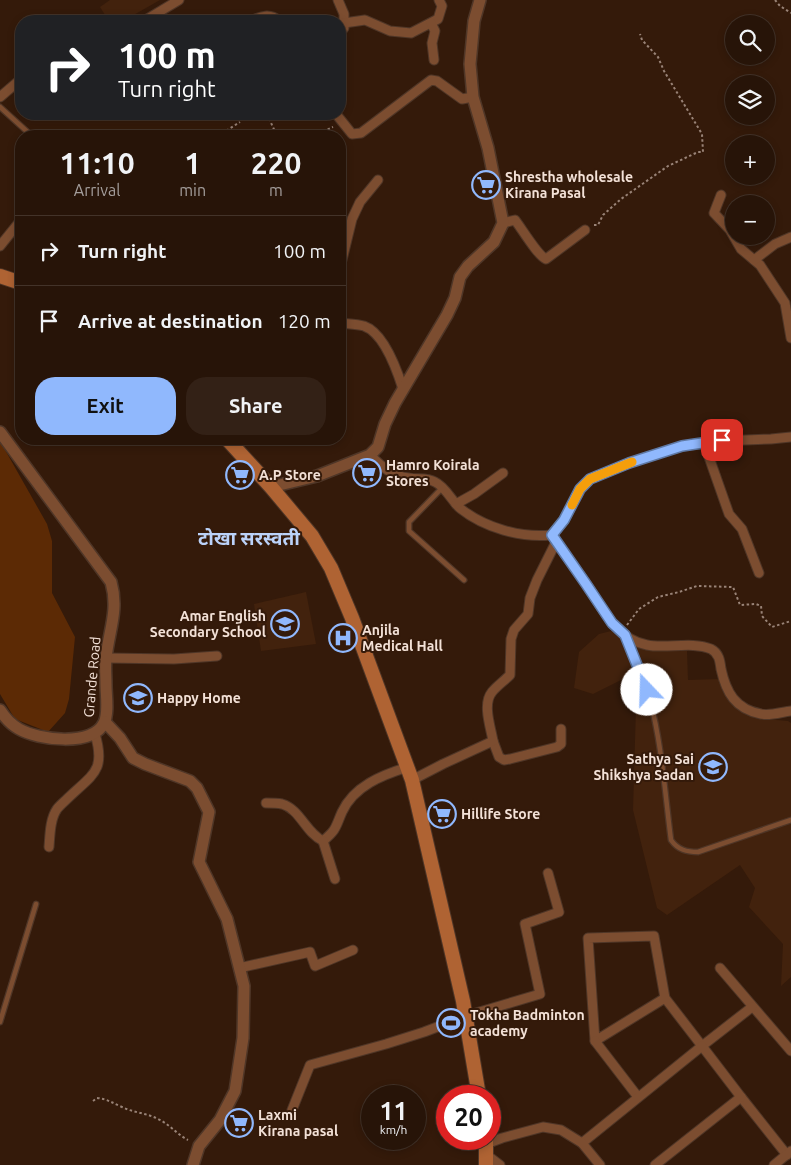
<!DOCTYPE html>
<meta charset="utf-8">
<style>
:root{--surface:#271408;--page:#332116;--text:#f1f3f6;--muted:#a49e9c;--line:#433329;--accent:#90b8fd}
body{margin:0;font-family:Ubuntu,"Noto Sans Devanagari",sans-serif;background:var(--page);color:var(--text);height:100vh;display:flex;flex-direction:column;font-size:19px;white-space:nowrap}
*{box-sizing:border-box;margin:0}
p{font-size:16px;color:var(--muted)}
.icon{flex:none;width:28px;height:28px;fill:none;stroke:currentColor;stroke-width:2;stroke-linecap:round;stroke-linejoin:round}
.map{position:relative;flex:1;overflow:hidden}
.drawer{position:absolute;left:15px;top:130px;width:331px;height:315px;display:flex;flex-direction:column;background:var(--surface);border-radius:20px;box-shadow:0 2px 8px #0003,0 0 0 1px var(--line)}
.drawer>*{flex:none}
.guide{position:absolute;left:15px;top:15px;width:331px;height:105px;border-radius:20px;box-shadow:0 2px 8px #0003,0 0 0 1px var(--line);background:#202124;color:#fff;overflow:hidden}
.tools{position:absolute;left:725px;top:15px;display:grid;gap:10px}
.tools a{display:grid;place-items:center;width:50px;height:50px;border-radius:50%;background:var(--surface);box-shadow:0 2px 8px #0003,0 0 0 1px var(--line);font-size:25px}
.speed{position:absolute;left:361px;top:1085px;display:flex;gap:10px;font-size:25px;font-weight:700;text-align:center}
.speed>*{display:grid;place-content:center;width:65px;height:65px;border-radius:50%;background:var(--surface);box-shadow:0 2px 8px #0003,0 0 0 1px var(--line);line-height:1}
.speed small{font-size:12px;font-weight:400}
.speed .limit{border:8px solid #d22;background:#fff;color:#111}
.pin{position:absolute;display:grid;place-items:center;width:42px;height:42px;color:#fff;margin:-21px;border-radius:10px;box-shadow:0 2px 8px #0006}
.me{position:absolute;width:55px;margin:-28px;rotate:339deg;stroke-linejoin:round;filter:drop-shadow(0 0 4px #0008)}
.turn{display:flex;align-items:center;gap:18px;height:105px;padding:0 20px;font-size:22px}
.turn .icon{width:65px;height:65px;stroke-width:2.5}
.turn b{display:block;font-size:35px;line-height:42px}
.eta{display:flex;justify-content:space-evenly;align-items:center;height:85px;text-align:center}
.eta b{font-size:30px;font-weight:600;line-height:35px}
.button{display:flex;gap:10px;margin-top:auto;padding:10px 20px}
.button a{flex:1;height:58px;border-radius:20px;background:var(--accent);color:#111;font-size:20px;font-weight:600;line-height:58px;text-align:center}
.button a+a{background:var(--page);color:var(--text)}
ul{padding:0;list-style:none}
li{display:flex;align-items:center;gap:15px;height:70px;padding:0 20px;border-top:1px solid var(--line)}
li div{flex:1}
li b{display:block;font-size:19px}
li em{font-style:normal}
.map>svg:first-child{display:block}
.built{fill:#42220d}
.green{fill:#5c2a05}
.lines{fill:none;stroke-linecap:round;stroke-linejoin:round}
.service-casing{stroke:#4f3627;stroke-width:7}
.minor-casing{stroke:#4f3627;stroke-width:11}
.tertiary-casing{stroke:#4f3627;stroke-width:14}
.secondary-casing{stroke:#4f3627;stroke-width:16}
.path{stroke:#998377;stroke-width:2;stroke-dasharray:2.5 2.5;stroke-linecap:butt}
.service{stroke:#7c4d30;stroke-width:4.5}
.minor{stroke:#7c4d30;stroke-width:9}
.tertiary{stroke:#7c4d30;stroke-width:11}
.secondary{stroke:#af6333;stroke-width:14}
.route-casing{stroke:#5e78a4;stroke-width:12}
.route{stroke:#90b8fd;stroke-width:9}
.slow{stroke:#f59e0b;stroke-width:9}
.labels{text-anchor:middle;stroke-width:4;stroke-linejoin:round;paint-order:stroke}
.poi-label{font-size:14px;font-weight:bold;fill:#f3e1d7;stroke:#341a0a;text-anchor:start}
.street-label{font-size:14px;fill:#f3e1d7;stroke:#341a0a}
.district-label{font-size:19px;font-weight:bold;fill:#bbd2f9;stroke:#341a0a}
</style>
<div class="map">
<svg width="791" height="1165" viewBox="0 0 791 1165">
<rect width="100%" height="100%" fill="#341a0a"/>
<g class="built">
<path d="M110,0h50l-37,21h-14l-9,-14z"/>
<path d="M306,592l10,52 -55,7 -7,-47z"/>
<path d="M615,630l30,18 42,3 1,29 32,-1 17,28 18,11 33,3 3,2v254l-10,9 2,-42 -34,-37 6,-19 -15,-23 -73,50 -10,-7 -24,-98 4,-138 -44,22 -19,-6 5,-36 20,-18z"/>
</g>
<path class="green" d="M0,441l47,83 5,17v52l23,44 -6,62 -4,14 -17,19 -33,-13 -15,-25z"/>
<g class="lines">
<defs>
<g id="service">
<path d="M0,107l32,29"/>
<path d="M442,488l-33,34v9l55,49"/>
<path d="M626,636c8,22 18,42 24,64 12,45 15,94 21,140 7,10 16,12 27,12l93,-32"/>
<path d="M0,1022l36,-118"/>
</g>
<g id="minor">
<path d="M338,0l6,14v14l-4,4"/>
<path d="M144,21l35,-21"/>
<path d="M251,21c10,-5 19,-8 28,0"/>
<path d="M344,23l21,-3 25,11 21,2 27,-14 4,-13 -3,-6"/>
<path d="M431,23l4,8 -3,12 2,17"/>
<path d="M0,97l21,-18"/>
<path d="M336,114l16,20 9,-1 70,-53 6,1 25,18 11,-2"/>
<path d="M721,195l-7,18 16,17 11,19 19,16 25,38 6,35"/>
<path d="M503,223l12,-3c7,9 23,36 31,39l39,-29"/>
<path d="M0,246l21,-26"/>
<path d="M754,260l21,-16 16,-7"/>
<path d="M340,268l12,-49 8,-17 18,-22"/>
<path d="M340,323c8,1 16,1 24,3 20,7 33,44 39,63"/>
<path d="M704,443l25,71 13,15 17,44"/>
<path d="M370,455c12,12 22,21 39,23 9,2 17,-1 26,4 11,5 17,20 26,27 24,19 60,29 90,26l13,-15 17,-31 9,-10 39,-16 53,-17 39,-5 50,-2 20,-2"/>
<path d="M456,504l18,-10 29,-21"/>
<path d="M551,535c12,17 25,33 36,50 16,24 29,54 60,60 19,4 45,-4 64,4 8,4 9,12 10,20 5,23 14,40 40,45 9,2 21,-2 30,-3"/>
<path d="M106,658l68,1 43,-3"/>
<path d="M493,741l6,16 5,3 6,-1 47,-12 4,-3v-15"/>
<path d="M412,780l31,-16 50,-23c-2,-13 -11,-37 -1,-49 5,-6 12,-11 18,-17l1,-36 3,-9 14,-16 2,-16 7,-18 19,-38"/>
<path d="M266,803c5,0 11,0 16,1 18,5 24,29 41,37 14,-12 12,-13 19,-29 12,-26 40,-37 66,-45"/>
<path d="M323,841l12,38"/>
<path d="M49,847c1,-12 1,-28 8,-38 3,-4 8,-8 11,-11 25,-24 38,-27 27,-64"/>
<path d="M239,968l71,-16 5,14 38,-16"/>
<path d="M720,968l71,83"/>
<path d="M665,998l-70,43 -7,-103 66,-2 11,62 37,48 50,-39"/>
<path d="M595,1041l43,56"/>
<path d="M741,1097l46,58"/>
<path d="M292,1110l18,-45 76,-21 38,-12 42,-16 74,-22 -15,-70 34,-12 -11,-39"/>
<path d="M582,1143l120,-97 39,51 -86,68"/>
<path d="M486,1144l16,-6 41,-11 18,3 21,13 18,22"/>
<path d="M487,1155l13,10"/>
<path d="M774,1165l17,-14"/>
</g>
<g id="tertiary">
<path d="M0,432l111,150c8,28 -2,48 -5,76 -1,8 0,18 0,27 0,10 3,28 -2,38 -12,24 -66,17 -85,6 -9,-5 -14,-11 -19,-19"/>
<path d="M271,487l46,-11 53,-21 8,-8 7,-23 10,-21 52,-88 8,-17 5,-21 8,-11 26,-24 9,-19 -15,-75 -15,-51 -3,-33 4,-43 6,-21"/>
<path d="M105,722l15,16 13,20 12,6 45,17 7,7 12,24 -10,50 28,57 17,67 -1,52 -8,53 -15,29 -21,26 -6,19"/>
</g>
<g id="secondary">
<path d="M0,276l21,7"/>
<path d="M227,439l44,48 41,49 19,32 21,50 60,162 51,221 16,95"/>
<path d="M486,1165v-26"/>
</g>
</defs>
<use href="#service" class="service-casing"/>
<use href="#minor" class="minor-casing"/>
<use href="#tertiary" class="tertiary-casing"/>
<use href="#secondary" class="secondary-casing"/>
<g class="path">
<path d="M775,0l5,6 11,7"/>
<path d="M267,114l10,22"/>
<path d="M218,136l22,-14"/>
<path d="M314,136l19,-9"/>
<path d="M594,225h4l5,-10 18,-16 47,-33 30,-14h5l-1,-18 -38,-63 -6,-14 -16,-17 -2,-6"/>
<path d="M627,625l12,-16 19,-12 21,-5 18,-6 36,1 7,18 16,-1 5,2 1,10 10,11 19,-6"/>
<path d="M93,1101l4,-3c10,1 16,5 25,9 12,6 26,6 38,13 10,5 18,15 28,20"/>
</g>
<use href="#service" class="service"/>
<use href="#minor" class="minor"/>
<use href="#tertiary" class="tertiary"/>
<use href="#secondary" class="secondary"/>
</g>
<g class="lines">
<defs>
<path id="route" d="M647,690l-22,-55 -13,-12 -26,-39 -34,-49 12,-15 16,-31 10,-10 39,-16 53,-17 40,-6"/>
</defs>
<use href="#route" class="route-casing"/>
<use href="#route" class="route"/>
<path class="slow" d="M572,505l8,-16 10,-10 42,-17"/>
</g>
<defs>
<symbol id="supermarket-ring" viewBox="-11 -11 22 22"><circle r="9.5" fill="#341a0a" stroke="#90b8fd" stroke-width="1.5"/><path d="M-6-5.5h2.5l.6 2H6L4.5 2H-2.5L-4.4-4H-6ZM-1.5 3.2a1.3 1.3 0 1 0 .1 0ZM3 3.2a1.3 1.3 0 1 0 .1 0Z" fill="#90b8fd"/></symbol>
<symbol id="school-ring" viewBox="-11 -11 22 22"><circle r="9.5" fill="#341a0a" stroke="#90b8fd" stroke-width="1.5"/><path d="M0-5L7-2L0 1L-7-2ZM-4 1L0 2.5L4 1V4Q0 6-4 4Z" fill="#90b8fd"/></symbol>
<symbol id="hospital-ring" viewBox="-11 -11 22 22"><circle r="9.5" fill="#341a0a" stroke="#90b8fd" stroke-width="1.5"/><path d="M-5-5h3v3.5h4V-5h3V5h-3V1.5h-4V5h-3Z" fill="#90b8fd"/></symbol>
<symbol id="stadium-ring" viewBox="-11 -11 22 22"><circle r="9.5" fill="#341a0a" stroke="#90b8fd" stroke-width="1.5"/><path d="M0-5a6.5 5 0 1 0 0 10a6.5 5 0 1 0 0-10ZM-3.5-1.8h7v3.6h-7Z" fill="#90b8fd"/></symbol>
</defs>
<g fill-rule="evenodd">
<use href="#supermarket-ring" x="470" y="169" width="32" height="32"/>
<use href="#supermarket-ring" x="351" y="457" width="32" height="32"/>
<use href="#supermarket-ring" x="224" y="459" width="32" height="32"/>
<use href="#school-ring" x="269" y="608" width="32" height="32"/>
<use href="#hospital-ring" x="327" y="622" width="32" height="32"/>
<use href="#school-ring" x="122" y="682" width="32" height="32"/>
<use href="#school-ring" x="697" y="751" width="32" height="32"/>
<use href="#supermarket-ring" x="426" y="798" width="32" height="32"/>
<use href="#stadium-ring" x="435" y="1007" width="32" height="32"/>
<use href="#supermarket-ring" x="223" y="1107" width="32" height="32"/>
</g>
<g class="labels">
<g class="poi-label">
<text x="505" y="182">Shrestha wholesale<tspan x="505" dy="16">Kirana Pasal</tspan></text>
<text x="386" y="470">Hamro Koirala<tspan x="386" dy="16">Stores</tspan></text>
<text x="259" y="480">A.P Store</text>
<text x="266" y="621" text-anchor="end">Amar English<tspan x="266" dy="16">Secondary School</tspan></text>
<text x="362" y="635">Anjila<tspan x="362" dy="16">Medical Hall</tspan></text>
<text x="157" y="703">Happy Home</text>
<text x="694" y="764" text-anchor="end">Sathya Sai<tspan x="694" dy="16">Shikshya Sadan</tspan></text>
<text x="461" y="819">Hillife Store</text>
<text x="470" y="1020">Tokha Badminton<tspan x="470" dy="16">academy</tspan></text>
<text x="258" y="1120">Laxmi<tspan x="258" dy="16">Kirana pasal</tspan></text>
</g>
<g class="street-label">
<text transform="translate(92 677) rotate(-85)" y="5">Grande Road</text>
</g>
<g class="district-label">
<text x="249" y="545">टोखा सरस्वती</text>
</g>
</g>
</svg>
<div class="tools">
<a><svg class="icon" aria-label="search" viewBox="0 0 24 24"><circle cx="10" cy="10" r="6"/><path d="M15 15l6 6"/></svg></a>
<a><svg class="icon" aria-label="layers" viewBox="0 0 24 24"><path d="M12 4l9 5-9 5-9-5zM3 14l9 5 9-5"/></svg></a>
<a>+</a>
<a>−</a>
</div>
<div class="speed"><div>11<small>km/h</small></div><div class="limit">20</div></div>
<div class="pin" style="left:722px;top:440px;background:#d93025"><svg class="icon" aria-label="arrive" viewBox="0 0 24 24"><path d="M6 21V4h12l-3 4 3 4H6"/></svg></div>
<svg class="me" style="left:647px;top:690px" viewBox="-20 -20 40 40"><circle r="19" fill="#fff"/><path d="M0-13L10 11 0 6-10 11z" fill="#90b8fd"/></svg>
<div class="guide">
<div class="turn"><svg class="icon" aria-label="right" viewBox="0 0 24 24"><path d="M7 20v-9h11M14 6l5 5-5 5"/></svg><div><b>100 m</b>Turn right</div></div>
</div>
<section class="drawer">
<div class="eta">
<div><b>11:10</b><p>Arrival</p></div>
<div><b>1</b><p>min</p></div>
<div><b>220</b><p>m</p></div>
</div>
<ul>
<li><svg class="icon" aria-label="right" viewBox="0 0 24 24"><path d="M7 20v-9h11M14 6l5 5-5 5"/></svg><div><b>Turn right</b></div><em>100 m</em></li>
<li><svg class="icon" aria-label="arrive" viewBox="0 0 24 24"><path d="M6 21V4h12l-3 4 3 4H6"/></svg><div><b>Arrive at destination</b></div><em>120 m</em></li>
</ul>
<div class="button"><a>Exit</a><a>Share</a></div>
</section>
</div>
